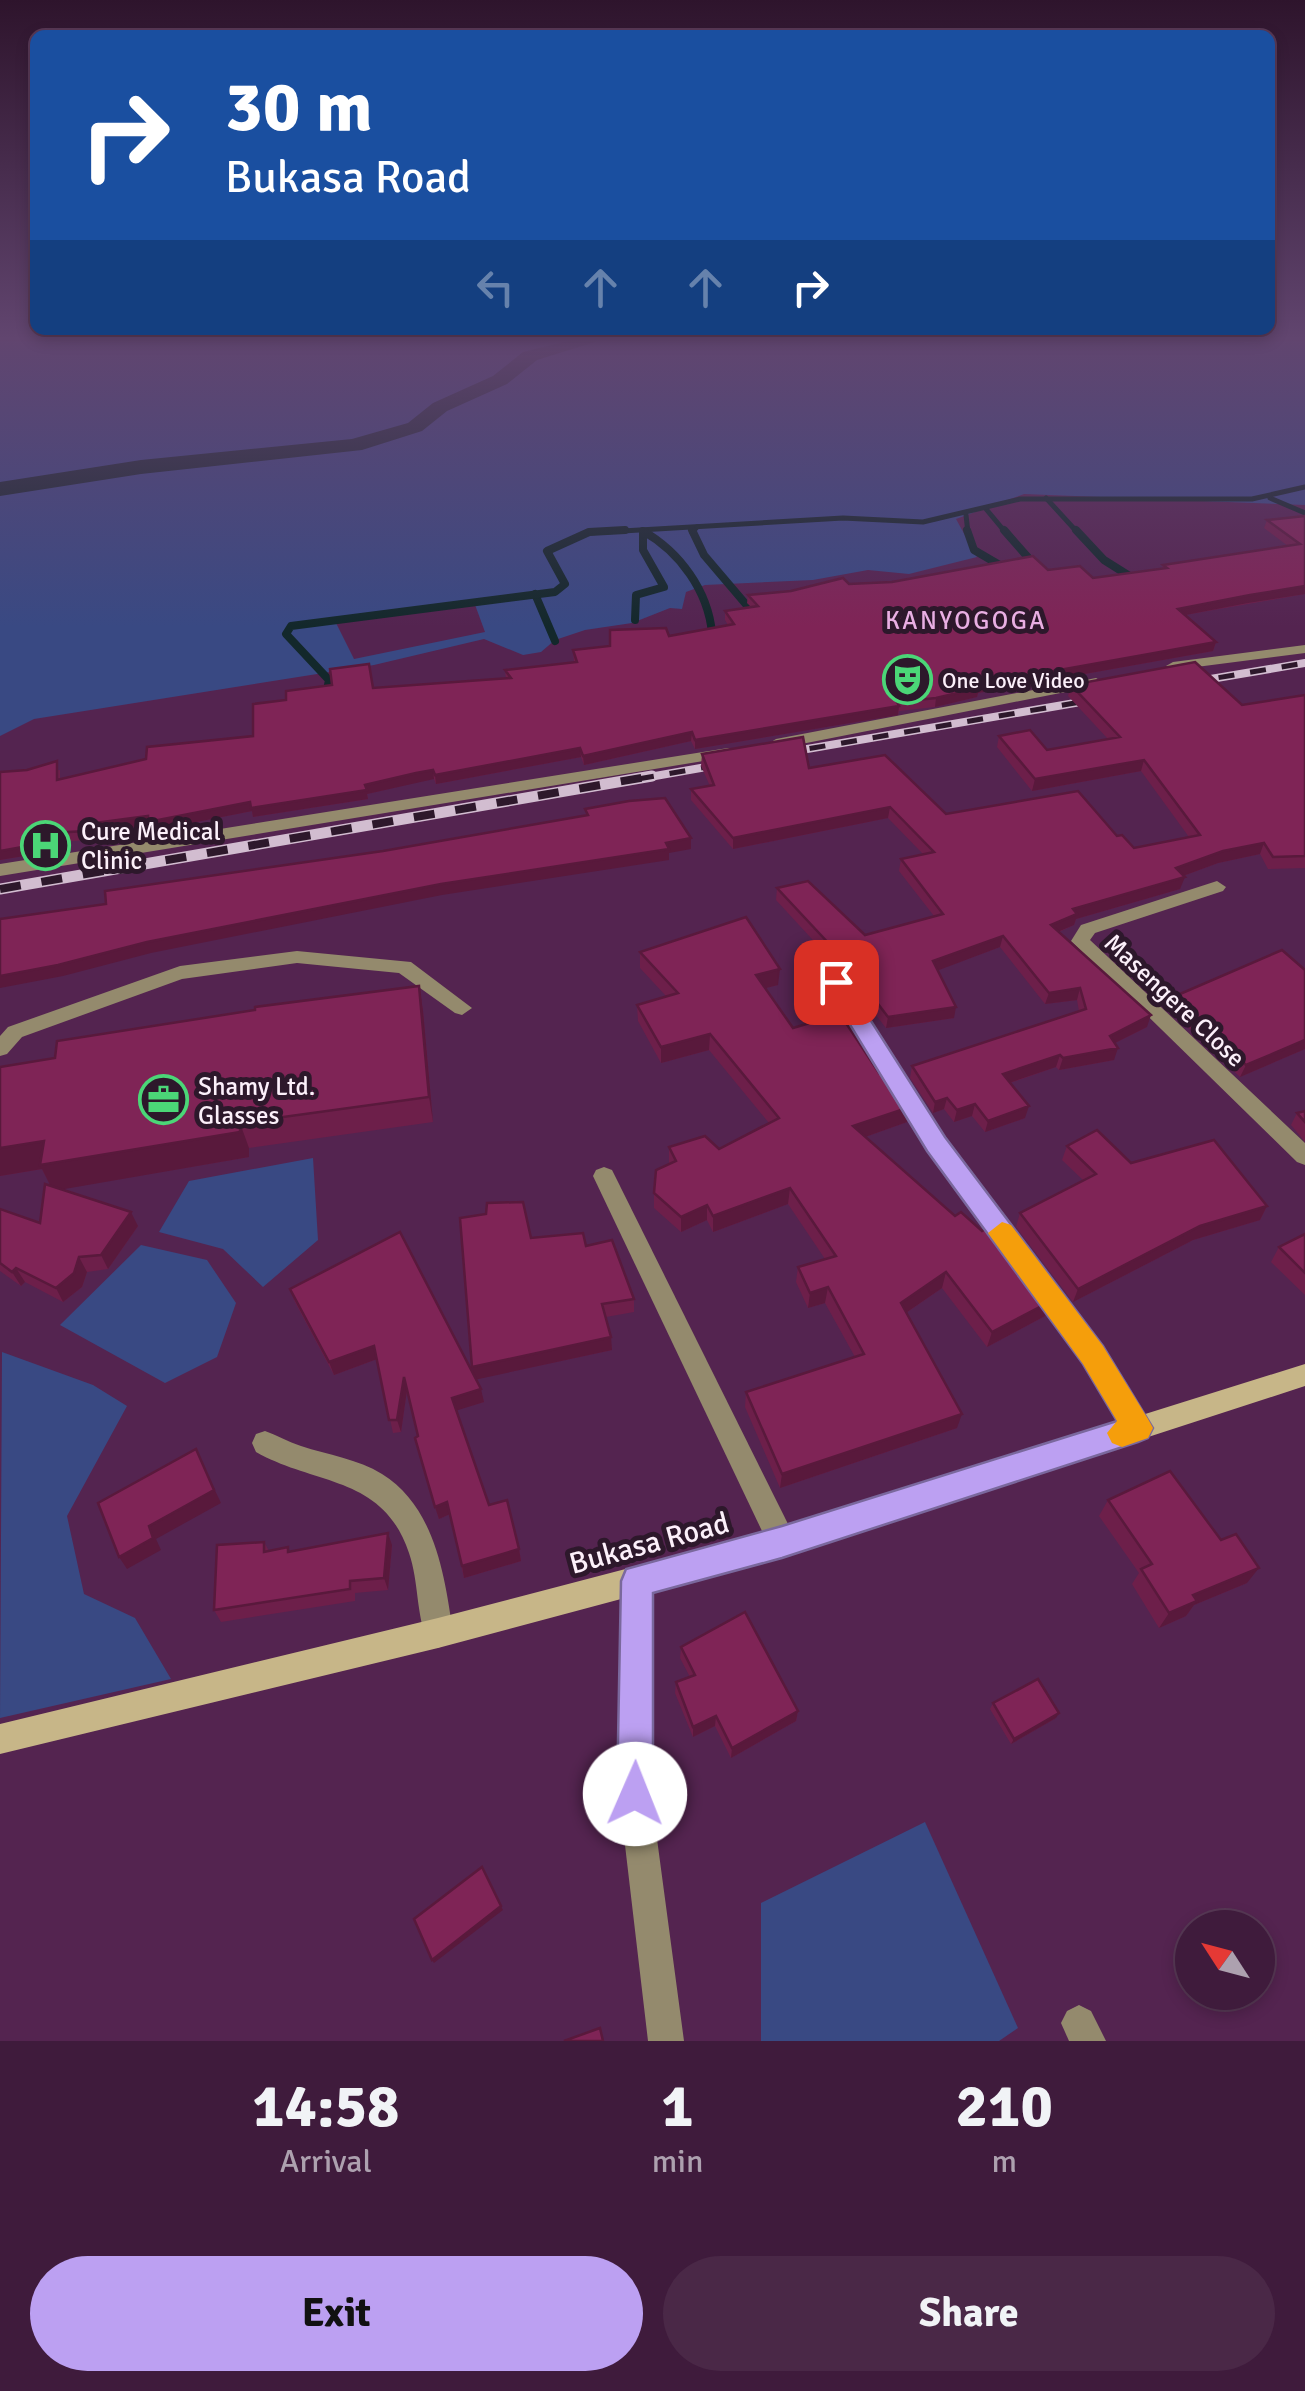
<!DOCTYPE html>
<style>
:root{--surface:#3f1b3c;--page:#4a2847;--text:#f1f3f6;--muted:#ada1af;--line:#583956;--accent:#bca0f2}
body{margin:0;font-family:Signika,sans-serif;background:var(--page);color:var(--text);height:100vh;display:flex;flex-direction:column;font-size:38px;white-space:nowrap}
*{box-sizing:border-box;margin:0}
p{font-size:32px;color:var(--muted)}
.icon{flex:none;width:55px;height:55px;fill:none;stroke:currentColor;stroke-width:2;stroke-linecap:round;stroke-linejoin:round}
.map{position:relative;height:2041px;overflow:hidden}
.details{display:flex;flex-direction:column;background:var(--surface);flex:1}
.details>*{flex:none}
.banner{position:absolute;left:30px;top:30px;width:1245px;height:305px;border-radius:15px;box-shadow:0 5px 15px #0003,0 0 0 2px var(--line);background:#1a4fa0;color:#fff;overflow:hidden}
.needle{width:65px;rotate:306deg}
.buttons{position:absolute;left:1175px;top:1910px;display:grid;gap:20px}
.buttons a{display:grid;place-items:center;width:100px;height:100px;border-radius:50%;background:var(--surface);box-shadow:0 5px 15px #0003,0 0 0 2px var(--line);font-size:50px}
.pin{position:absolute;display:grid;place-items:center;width:85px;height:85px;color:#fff;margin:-42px;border-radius:20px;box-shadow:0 5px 15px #0006}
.me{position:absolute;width:110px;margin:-55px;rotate:1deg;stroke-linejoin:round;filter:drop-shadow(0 0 8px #0008)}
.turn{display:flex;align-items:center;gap:35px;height:210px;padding:0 30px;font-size:45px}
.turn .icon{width:130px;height:130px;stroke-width:2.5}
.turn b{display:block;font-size:70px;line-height:85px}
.lanes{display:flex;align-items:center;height:95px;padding:0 30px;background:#0003;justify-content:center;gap:50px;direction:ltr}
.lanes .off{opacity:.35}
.eta{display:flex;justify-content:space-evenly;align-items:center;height:170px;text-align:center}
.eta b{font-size:60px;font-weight:700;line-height:70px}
.primary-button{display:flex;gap:20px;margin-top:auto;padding:20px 30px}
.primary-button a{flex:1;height:115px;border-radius:60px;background:var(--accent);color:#111;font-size:40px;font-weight:700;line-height:115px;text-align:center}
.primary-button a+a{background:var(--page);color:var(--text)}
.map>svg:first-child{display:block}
.green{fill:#394983;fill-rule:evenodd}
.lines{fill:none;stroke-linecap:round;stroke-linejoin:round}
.stream-far1{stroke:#13282b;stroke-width:5}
.stream{stroke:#13282b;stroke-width:8}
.canal{fill:#13282b;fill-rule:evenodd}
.street{fill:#948a6d;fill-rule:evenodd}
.secondary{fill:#c7b688;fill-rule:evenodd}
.rail-far1-casing{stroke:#d2bdd0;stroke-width:8}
.rail-casing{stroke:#d2bdd0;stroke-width:11}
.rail-far1{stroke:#2d182b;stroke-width:5;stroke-dasharray:16;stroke-linecap:butt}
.rail{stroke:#2d182b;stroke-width:8;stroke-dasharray:21;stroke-linecap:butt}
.wall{fill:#6d1f4a}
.shaded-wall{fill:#59193c}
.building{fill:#7f2456;stroke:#59193c;stroke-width:2.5}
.route{fill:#bca0f2;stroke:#7a689d;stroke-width:2.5}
.slow{fill:#f59e0b}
.labels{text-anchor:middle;stroke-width:10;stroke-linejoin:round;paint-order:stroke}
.far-poi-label{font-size:22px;fill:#fcf0fa;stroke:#2d182b;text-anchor:start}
.far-quarter-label{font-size:25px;letter-spacing:2.5px;fill:#e9afe3;stroke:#2d182b}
.poi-label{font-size:25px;fill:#fcf0fa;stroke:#2d182b;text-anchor:start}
.street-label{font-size:25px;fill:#fcf0fa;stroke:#2d182b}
.near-street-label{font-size:30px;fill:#fcf0fa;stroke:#2d182b}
</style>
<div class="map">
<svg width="1305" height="2041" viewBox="0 0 1305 2041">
<rect width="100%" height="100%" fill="#542450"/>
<g class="green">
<path d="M0,341h1305v164l-281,-11 -68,25 21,38 -68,17 -41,-4 -55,10 -108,5 -19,7 -4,17 -12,-1 -38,15 -47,7 -30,10 -14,12 -18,3 -39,-16 -110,26 -340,54 -34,17zM474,602l11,30 -131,27 -18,-36z"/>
<path d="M313,1158l5,82 -55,47 -40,-38 -64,-17 30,-51z"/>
<path d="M141,1245l66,15 29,43 -19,54 -52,26 -105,-58z"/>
<path d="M2,1352l91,33 34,21 -60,110 17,78 51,24 36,61 -171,39z"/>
<path d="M925,1822l93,206 -19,13h-238v-138z"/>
</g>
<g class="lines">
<g class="stream-far1">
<path d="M1046,498l32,35"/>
<path d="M1270,498l35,15"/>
<path d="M986,509l20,24"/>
<path d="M966,515l2,18"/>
<path d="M588,533l255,-15 80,4 97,-23h232l53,-12"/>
<path d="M643,533h3"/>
<path d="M692,533l5,-6"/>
</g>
<g class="stream">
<path d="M692,530l12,25 51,60"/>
<path d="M967,530l7,20 29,17"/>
<path d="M1004,530l28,32"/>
<path d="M1076,530l28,30 27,17"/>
<path d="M535,594l20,47"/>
<path d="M635,620l1,-25 28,-8 -21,-37v-19c37,21 65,60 69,102"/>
<path d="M326,695l3,-15 -43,-46 5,-8 264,-34 10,-8 -18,-33 42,-19 36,-2"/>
</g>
<path class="canal" d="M568,341h30l-61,19 -30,24 -60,27 -25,20 -60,19 -221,24 -141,22v-14l141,-22 211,-21 56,-16 25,-20 60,-27 30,-24z"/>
<g class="street">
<path d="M1305,645v8l-132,17 -7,-4 7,-4z"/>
<path d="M1096,678l7,4 -2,3 -325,64 -8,-5 8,-5z"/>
<path d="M728,748l6,2v6l-734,120v-12z"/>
<path d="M1217,881l9,6 -3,4 -128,42 -5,7 215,203v22l-8,-3 -226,-221 10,-16z"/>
<path d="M297,951l114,11 61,46 -10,7 -7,-2 -56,-40 -102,-10 -115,16 -160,58 -15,17 -7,2v-20l8,-9 172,-61z"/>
<path d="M835,975l7,2 102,161 158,209 45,72 4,9 -4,9 -9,3 -9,-3 -45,-74 -156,-213 -103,-168z"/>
<path d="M604,1167l8,3 3,6 177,356 4,10 -4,10 -10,4 -10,-4 -179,-376 3,-6z"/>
<path d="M265,1431c12,4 23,11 36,15 27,9 57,13 81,28 53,33 63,102 71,159l-5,10 -10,5 -10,-5c-12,-28 -9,-61 -19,-90 -26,-78 -93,-67 -153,-101l-4,-9 4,-9z"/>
<path d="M637,1567l10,4 4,10v213l33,247h-36l-29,-247 4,-213 4,-10z"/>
<path d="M1079,2005l12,6 15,30h-37l-8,-18 6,-12z"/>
</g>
<path class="secondary" d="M1305,1364v22l-523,170 -344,92 -438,106v-30l438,-106 344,-90z"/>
<defs>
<g id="rail-far1">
<path d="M1187,683l118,-20"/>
<path d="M778,754l326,-56"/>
<path d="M638,779l91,-16"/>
</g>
<path id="rail" d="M0,889l652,-113"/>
</defs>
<use href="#rail-far1" class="rail-far1-casing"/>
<use href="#rail" class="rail-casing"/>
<use href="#rail-far1" class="rail-far1"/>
<use href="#rail" class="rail"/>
</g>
<g class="wall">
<path d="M1305,516v78l-120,21 31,27 -3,9 -235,42 -1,4 -42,10 -36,4 -1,4 -203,34 -4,-8 -107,24 -3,-8 -145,27 -2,-5 -16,3 -51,12 1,5 -115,18 -1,-6 -101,20 -2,-6 -57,8 -2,7 -36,2v9l-54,9v-88l60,-2v9l193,-43 120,-48 133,-9 -1,-9 69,-8 -1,-12 37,-4 59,-10 59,-11 -3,-5v-9l26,-4 -4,-4 1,-8 43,-4 58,-7 199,-14 45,8 69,-9 1,-4 125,-19 -24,-18 3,-8z"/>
<path d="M1071,685l171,20 63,-10v173l-37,1 -8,-15 -42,9 -35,13 -3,13 -104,30 -2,6 -15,7 88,95 -32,16 -1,17 -55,10 -3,-3 -46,16 15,35 -40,14 -13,-16 -18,6 -10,-13 -11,4 -23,-35 2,-12 167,-55 -2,-11 -32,4 -45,-57 -62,23 16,48 -68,10 -41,-53 -69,-75 1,-12 88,47 69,-19 -35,-45 2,-12 22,-5 -35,-36 -155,31 -42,-49v-11l19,-3 -9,-20 1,-12 107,14 137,46 171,22 17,12 55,-11 -48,-66 -109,20 -35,-44 2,-11 48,14 61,-11 -40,-43z"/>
<path d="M640,952l138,33 -13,3 28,40 114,94 -42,15 186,164 -6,15 -58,31 -45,-59 -36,25 51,115 -177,60 -35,-81 1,-15 109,-35 -30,-54 -17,5 -12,-26 2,-15 27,-8 -37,-55 -75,28 -6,-12 -26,12 -27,-24v-15l15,-29v-17l50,2 50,-26 -60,-73 -48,13 -23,-42 -1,-16 29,-9 -26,-28z"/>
<path d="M1305,970v79l-65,28 -71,-68 4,-12z"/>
<path d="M419,986l4,25 10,111 -184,26v9l-188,32 77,37 -30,43 -21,3 -5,15 -19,15 -38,-20 -4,4 -21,-15v-62l40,14 11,-37 -9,-17 -42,7v-109l55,-9z"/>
<path d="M1305,1111v31l-14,-17 6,-12z"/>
<path d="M1067,1146l64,17 136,43 -7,14 -67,20 -120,62 -57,-75 4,-14 63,-33 -21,-20z"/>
<path d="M1305,1234v61l-34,-33 8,-15z"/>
<path d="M531,1238l55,8 48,53v13l-28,5 6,33 -136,29 8,23 -28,8 33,95 30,44 2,12 -57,17 -14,-64 -11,5 -21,-68v-15l-11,-46 -6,42 -8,1 -16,-74 -43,16 -39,-73 -5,-13 183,83z"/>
<path d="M1108,1500l139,83 -53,22 -8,11 -27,12 -27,-44 7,-11 -40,-57z"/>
<path d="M264,1542l5,9 19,-4 2,5 102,-7 -4,45 -33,3v8l-134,21 -7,-12z"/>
<path d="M681,1647l117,64 -2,10 -65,37 -16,-32 -22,11 -18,-44 1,-11 14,-5 -10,-19z"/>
<path d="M993,1703l63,15 -45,26 -21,-35z"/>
</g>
<g class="shaded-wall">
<path d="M1305,586v8l-57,9 -73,14 3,-8 72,-14z"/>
<path d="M1216,642l-3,9 -235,42 -1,4 -42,10 1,-9 40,-13z"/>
<path d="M899,706l-1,9 -203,34v-9z"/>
<path d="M692,732l-1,9 -107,24 -1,-9z"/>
<path d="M580,748l1,9 -145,27 -1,-9z"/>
<path d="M1144,760l-3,11 -109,20 3,-12z"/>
<path d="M433,770l1,9 -67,15 1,5 -115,18 -1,-6 -101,20 -2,-6 -57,8 -2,7 -4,-9 2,-7 277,-39z"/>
<path d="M890,807l-2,11 -155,31v-11z"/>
<path d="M51,833l3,9v9l-54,9v-9z"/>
<path d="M691,838v11l-22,4v7l-227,35 -291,58 -88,23 -63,12v-12l147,-34 294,-58z"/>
<path d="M1264,843l-4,11 -42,9 -46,17 4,-12 47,-17z"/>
<path d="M1185,877l-5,12 -104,30 -2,6 -26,11 3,-11 22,-16z"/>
<path d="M1003,936l-3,11 -69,26 2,-12z"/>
<path d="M780,969l-2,16 -24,6 2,-16z"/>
<path d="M419,986l4,25 10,111 -4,-25z"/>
<path d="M1080,988l-3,12 -32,4 4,-11z"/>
<path d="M956,1007l-2,11 -68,10 2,-11z"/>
<path d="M1151,1015l-4,12 -42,21 5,-12z"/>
<path d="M710,1034l-1,16 -48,13v-16z"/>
<path d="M1305,1040v9l-65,28 6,-12z"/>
<path d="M1118,1048l-4,12 -55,10 4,-12z"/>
<path d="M1060,1055l-4,12 -56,19 3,-12z"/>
<path d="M947,1098l-3,11 -11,4 2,-11z"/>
<path d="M975,1104l-3,12 -18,6 3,-12z"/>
<path d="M1029,1106l-4,12 -40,14 3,-11z"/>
<path d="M910,1107l-3,15 -56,20 2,-16z"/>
<path d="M240,1123l9,25v9l-196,34 -11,-22 -42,7v-28l44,-7z"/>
<path d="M790,1188l-2,16 -75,28v-16z"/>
<path d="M707,1205v15l-26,12v-15z"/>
<path d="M1267,1206l-7,14 -67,20 -120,62 5,-13 122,-63z"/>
<path d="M131,1212l7,14 -30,43 -7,-14z"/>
<path d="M79,1257l8,15 -5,15 -19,15 -7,-14z"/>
<path d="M16,1268l9,14 -4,4 -9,-14z"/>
<path d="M946,1272l-4,16 -45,31 4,-16z"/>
<path d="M828,1287l-3,16 -17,5 2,-15z"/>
<path d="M1051,1301l-6,15 -58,31 5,-15z"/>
<path d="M611,1337l1,13 -138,30 -2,-13z"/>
<path d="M374,1346l3,13 -43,16 -5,-13z"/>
<path d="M404,1377l3,13 -6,42 -4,-12z"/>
<path d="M481,1389l3,13 -29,9 -3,-13z"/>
<path d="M962,1414l-5,14 -177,60 2,-14z"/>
<path d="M202,1463l19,40 -65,36 5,11 -34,19 -8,-12 30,-31z"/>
<path d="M447,1502l3,12 -11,5 -4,-12z"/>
<path d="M388,1533l4,12 -4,45 -4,-12z"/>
<path d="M519,1549l2,12 -57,17 -2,-12z"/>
<path d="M1259,1568l-12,15 -53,22 -8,11 -27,12 10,-15 24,-18z"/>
<path d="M798,1711l-2,10 -65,37 1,-10z"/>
<path d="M1059,1713l-3,5 -45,26 3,-5z"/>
<path d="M716,1716l-1,10 -22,11v-10z"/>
<path d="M501,1906l2,4 -69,53 -2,-3z"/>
</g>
<g class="building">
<path d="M1305,516v70l-55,9 -72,14 38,33 -240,43 3,3 -43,10 -39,4 2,4 -204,34 -3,-8 -109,24 -3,-8 -145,27 -2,-5 -17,3 -51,12 2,5 -116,18 -1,-6 -102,20v-6l-60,8 -2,7 -35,2 -1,9 -50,9v-79l27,-2 30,-9v19l89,-21 1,-12 106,-11v-32l33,-4v-9l46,-6 -2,-16 39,-5 4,24 138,-10 -6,-8 72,-8 -4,-12 37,-4v-16l56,-2 3,8 65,-12 -9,-13 33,-5 -10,-11 43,-4 52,-13 6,6 43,-2 141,-26 15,14 32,-4 13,12 74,-10 -4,-3 137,-21 -33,-24z"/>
<path d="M1195,662l47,43 63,-10v161l-32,1 -9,-14 -41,8 -47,17 9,9 -112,32 4,5 -26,11 100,90 -41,21 8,12 -55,10 -3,-3 -57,19 26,32 -41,15 -13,-17 -18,6 -10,-12 -12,4 -23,-36 174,-57 -6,-21 -31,5 -46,-57 -70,25 23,46 -68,10 -41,-54 -70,-75 31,-7 57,54 78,-21 -42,-55 33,-7 -44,-45 -157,31 -42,-49 23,-4 -12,-31 101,-17 6,31 76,-13 61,59 132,-23 39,45 5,-1 12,13 66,-13 -56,-75 -109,19 -36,-43 31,-6 17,20 73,-13 -49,-52z"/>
<path d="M665,798l26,40 -25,5 3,6 -228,35 -294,58 -89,23 -58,11v-57l106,-15 -1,-13 278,-40 205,-36 -3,-6 44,-8z"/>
<path d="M746,917l34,52 -24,6 37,53 47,-14 39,59 8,-3 23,37 -57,19 102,90 6,-4 21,19 12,-6 57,76 -59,31 -46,-60 -45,31 61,111 -180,60 -36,-82 118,-38 -36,-67 -18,6 -12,-26 38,-11 -46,-68 -77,28 -6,-11 -26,12 -27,-24 2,-23 20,-9 -7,-14 36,-11 14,13 60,-31 -69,-84 -49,13 -24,-42 41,-12 -38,-41z"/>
<path d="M1282,950l23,20v70l-59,25 -73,-68z"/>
<path d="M419,986l10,111 -189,26v9l-200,33 4,-24 -44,7v-81l55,-9 2,-17 198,-31v-3z"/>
<path d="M1305,1111v11l-8,-9z"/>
<path d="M1097,1130l34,33 83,-23 53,66 -67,20 -122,63 -58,-76 76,-39 -29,-28z"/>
<path d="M45,1184l86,28 -30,43 -22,2 -5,16 -18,15 -40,-20 -4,4 -12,-9v-54l40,14z"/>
<path d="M523,1202l8,36 52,-5 3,13 26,-6 22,59 -32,5 9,33 -139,30 -12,-149 26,-4 1,-11z"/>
<path d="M400,1232l81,157 -29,9 37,107 18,-5 12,49 -57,17 -15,-64 -12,5 -20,-69 3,-2 -14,-59 -7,43h-8l-15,-74 -45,16 -39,-73z"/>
<path d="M1305,1234v39l-26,-26z"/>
<path d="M196,1449l18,41 -65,36 4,12 -34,19 -21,-54z"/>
<path d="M1170,1471l51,69 15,-6 23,34 -66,27 4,6 -28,12 -28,-44 11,-5 -44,-64z"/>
<path d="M388,1533l-4,45 -34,3v8l-136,21 3,-65 47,-3v10l24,-5v5z"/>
<path d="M745,1612l53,99 -66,37 -16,-32 -23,11 -17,-45 19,-7 -14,-28z"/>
<path d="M1038,1679l21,34 -45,26 -21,-36z"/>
<path d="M482,1867l19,39 -69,54 -18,-41z"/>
<path d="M600,2028l3,13h-39z"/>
</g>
<linearGradient id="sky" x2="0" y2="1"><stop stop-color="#2e142c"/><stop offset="0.54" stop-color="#61456f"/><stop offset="1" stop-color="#61456f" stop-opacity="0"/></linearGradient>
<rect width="1305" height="627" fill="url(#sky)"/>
<path class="route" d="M836,975l7,2 102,160 158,209 50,82 -5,10 -10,4 -356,116 -129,35v201l-5,12 -13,6 -12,-6 -6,-12 4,-213 5,-12 156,-43 335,-105 -34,-57 -156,-213 -103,-169z"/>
<path class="slow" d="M1002,1222l9,3 92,121 45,73 5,9 -5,10 -26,9 -10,-4 -5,-10 10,-12 -34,-57 -95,-131z"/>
<defs>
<symbol id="theatre-ring" viewBox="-11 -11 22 22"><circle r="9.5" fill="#2d182b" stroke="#4bd677" stroke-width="1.5"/><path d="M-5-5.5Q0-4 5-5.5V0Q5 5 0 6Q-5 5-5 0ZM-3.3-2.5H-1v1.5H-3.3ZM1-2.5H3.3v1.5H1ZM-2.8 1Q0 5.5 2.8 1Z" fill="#4bd677"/></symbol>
<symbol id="hospital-ring" viewBox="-11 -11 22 22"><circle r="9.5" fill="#2d182b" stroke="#4bd677" stroke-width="1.5"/><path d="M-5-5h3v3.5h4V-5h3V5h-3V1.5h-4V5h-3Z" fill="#4bd677"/></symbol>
<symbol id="office-ring" viewBox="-11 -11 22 22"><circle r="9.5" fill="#2d182b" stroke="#4bd677" stroke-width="1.5"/><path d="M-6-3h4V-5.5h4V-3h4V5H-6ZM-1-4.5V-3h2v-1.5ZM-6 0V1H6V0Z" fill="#4bd677"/></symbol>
</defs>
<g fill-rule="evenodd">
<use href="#theatre-ring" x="880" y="652" width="55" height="55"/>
<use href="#hospital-ring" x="18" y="818" width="55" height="55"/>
<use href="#office-ring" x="136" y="1072" width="55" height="55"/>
</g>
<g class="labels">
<g class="far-poi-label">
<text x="942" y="688">One Love Video</text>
</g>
<g class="far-quarter-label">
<text x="966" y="629">KANYOGOGA</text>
</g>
<g class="poi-label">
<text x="81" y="840">Cure Medical<tspan x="81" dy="29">Clinic</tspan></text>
<text x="198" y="1095">Shamy Ltd.<tspan x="198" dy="29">Glasses</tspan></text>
</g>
<g class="street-label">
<text transform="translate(1175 1000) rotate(43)" y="9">Masengere Close</text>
</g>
<g class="near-street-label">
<text transform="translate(649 1543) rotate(-15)" y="10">Bukasa Road</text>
</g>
</g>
</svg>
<div class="buttons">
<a><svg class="needle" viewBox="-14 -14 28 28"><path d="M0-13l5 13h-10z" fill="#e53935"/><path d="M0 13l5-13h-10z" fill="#ada1af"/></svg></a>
</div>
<div class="pin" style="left:836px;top:982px;background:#d93025"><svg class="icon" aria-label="arrive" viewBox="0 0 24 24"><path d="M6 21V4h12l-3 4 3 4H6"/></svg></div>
<svg class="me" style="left:635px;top:1794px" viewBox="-20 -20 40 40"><circle r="19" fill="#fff"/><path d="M0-13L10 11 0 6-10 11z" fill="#bca0f2"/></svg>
<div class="banner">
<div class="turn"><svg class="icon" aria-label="right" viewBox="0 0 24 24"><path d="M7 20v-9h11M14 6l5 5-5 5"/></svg><div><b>30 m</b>Bukasa Road</div></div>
<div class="lanes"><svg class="icon off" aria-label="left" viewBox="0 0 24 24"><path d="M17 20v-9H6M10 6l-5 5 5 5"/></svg><svg class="icon off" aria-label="ahead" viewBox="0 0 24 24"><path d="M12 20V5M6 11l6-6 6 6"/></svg><svg class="icon off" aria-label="ahead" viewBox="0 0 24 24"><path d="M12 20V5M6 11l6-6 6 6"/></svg><svg class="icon" aria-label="right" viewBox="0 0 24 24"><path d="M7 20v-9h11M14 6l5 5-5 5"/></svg></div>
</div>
</div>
<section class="details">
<div class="eta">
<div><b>14:58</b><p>Arrival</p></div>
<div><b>1</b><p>min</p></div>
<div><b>210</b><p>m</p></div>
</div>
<div class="primary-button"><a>Exit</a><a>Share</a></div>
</section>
